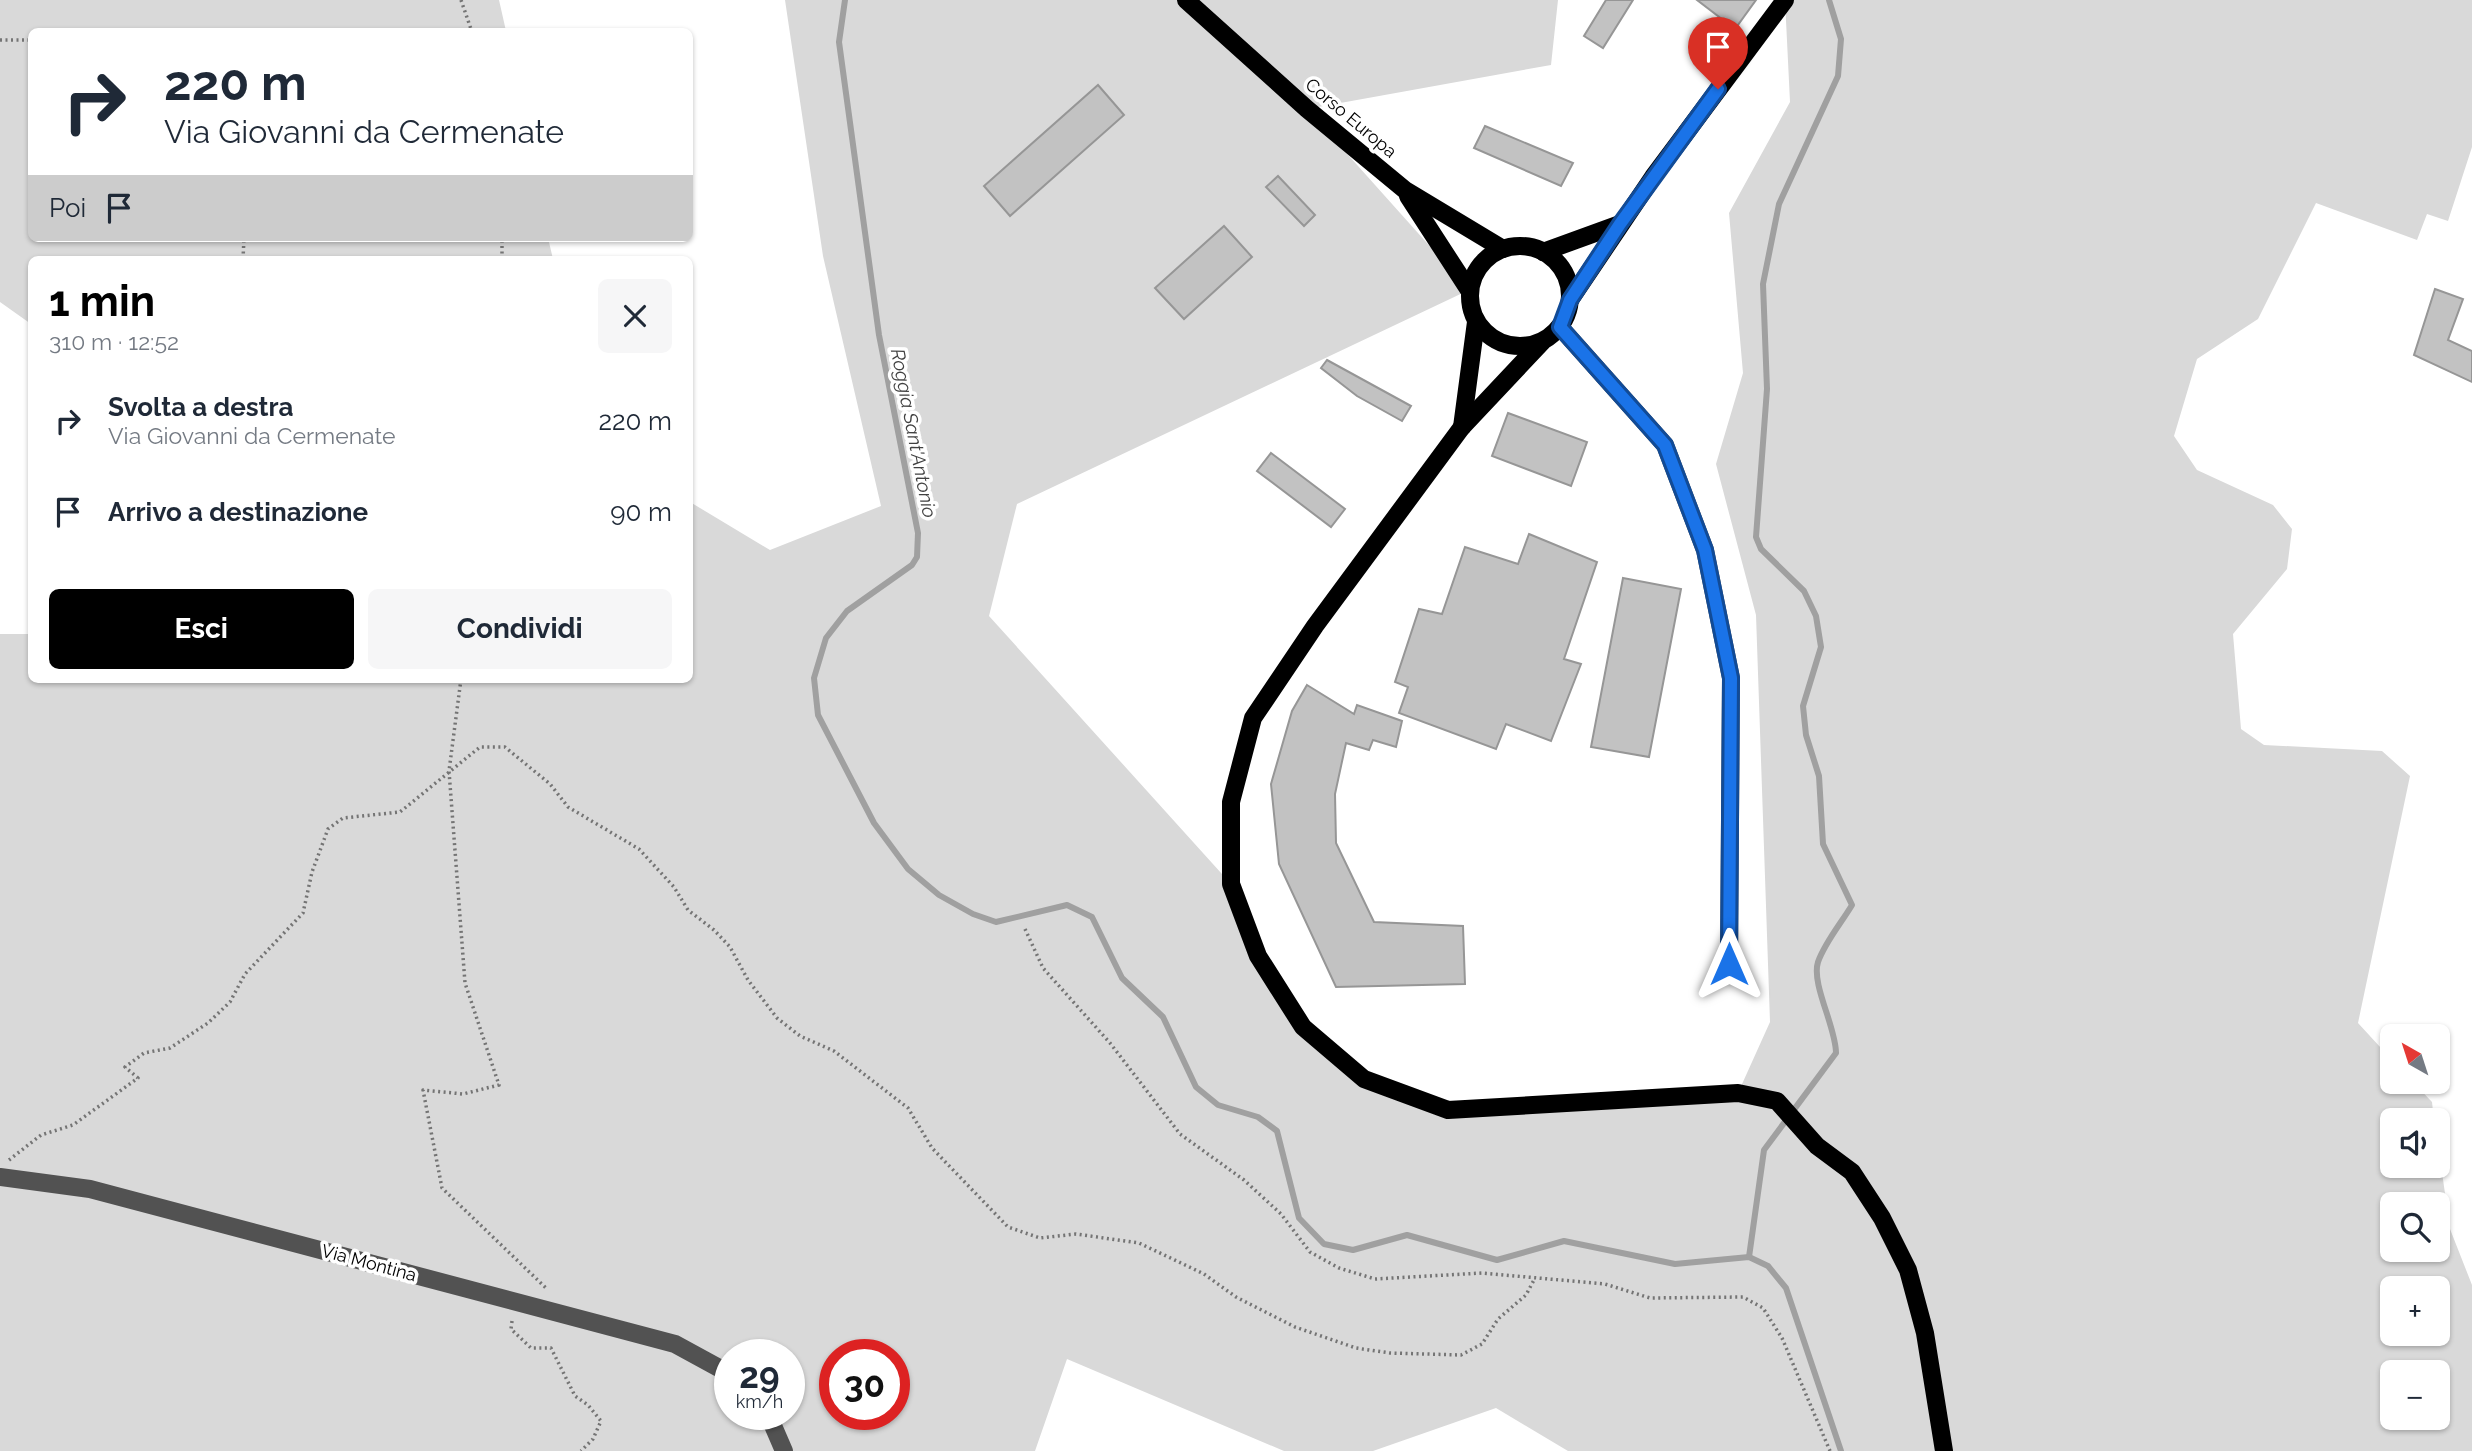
<!DOCTYPE html>
<html lang="it">
<meta charset="utf-8">
<style>
:root{--surface:#fff;--page:#f6f6f7;--text:#1f2937;--muted:#747a83;--accent:#000}
body{margin:0;font-family:Raleway,sans-serif;background:var(--page);color:var(--text);height:100vh;display:flex;flex-direction:column;font-size:26px;white-space:nowrap}
*{box-sizing:border-box;margin:0}
p{font-size:23px;color:var(--muted)}
.icon{flex:none;width:38px;height:38px;fill:none;stroke:currentColor;stroke-width:2;stroke-linecap:round;stroke-linejoin:round}
.map{position:relative;flex:1;overflow:hidden}
.panel{position:absolute;left:28px;top:256px;width:665px;height:427px;display:flex;flex-direction:column;background:var(--surface);border-radius:10px;box-shadow:0 2px 5px #0004}
.panel>*{flex:none}
.top-card{position:absolute;left:28px;top:28px;width:665px;height:214px;border-radius:10px;box-shadow:0 2px 5px #0004;background:#fff;color:var(--text);overflow:hidden}
.needle{width:46px;rotate:321deg}
.fabs{position:absolute;left:2380px;top:1024px;display:grid;gap:14px}
.fabs a{display:grid;place-items:center;width:70px;height:70px;border-radius:10px;background:var(--surface);box-shadow:0 2px 5px #0004;font-size:35px}
.speed{position:absolute;left:714px;top:1339px;display:flex;gap:14px;font-size:35px;font-weight:700;text-align:center}
.speed>*{display:grid;place-content:center;width:91px;height:91px;border-radius:50%;background:var(--surface);box-shadow:0 2px 5px #0004;line-height:1}
.speed small{font-size:18px;font-weight:400}
.speed .limit{border:10px solid #d22;background:#fff;color:#111}
.pin{position:absolute;display:grid;place-items:center;width:60px;height:60px;color:#fff;margin:-72px -30px;border-radius:50% 50% 50% 0;rotate:-45deg;box-shadow:0 0 7px #0007}
.pin .icon{rotate:45deg}
.me{position:absolute;width:77px;margin:-38px;rotate:0deg;stroke-linejoin:round;filter:drop-shadow(0 0 5px #0008)}
.turn{display:flex;align-items:center;gap:24px;height:147px;padding:0 21px;font-size:32px}
.turn .icon{width:91px;height:91px;stroke-width:2.5}
.turn b{display:block;font-size:49px;line-height:60px}
.then{display:flex;align-items:center;height:66px;padding:0 21px;background:#0003;gap:14px;font-size:26px}
.round{display:grid;place-items:center;flex:none;width:74px;height:74px;border-radius:10px;background:var(--page)}
.head{display:flex;align-items:center;justify-content:space-between;height:119px;padding:0 21px}
h1{font-size:42px;font-weight:700;line-height:52px;color:var(--accent)}
.button{display:flex;gap:14px;margin-top:auto;padding:14px 21px}
.button a{flex:1;height:80px;border-radius:10px;background:var(--accent);color:#fff;font-size:28px;font-weight:700;line-height:80px;text-align:center}
.button a+a{background:var(--page);color:var(--text)}
ul{padding:0;list-style:none}
li{display:flex;align-items:center;gap:21px;height:91px;padding:0 21px}
li div{flex:1}
li b{display:block;font-size:26px}
li em{font-style:normal}
.map>svg:first-child{display:block}
.green{fill:#d9d9d9;fill-rule:evenodd}
.lines{fill:none;stroke-linecap:round;stroke-linejoin:round}
.stream{stroke:#a0a0a0;stroke-width:6}
.building{fill:#c2c2c2;stroke:#969696;stroke-width:2}
.path{stroke:#747474;stroke-width:3.5;stroke-dasharray:2 3.5;stroke-linecap:butt}
.minor{stroke:#525252;stroke-width:18}
.major{stroke:#000;stroke-width:18}
.route-casing{stroke:#114b97;stroke-width:18}
.route{stroke:#1a73e8;stroke-width:12}
.labels{text-anchor:middle;stroke-width:7;stroke-linejoin:round;paint-order:stroke}
.street-label{font-size:18px;fill:#000;stroke:#fff}
.water-label{font-size:19px;font-style:italic;fill:#414141;stroke:#fff}
</style>
<div class="map">
<svg width="2472" height="1451" viewBox="0 0 2472 1451">
<rect width="100%" height="100%" fill="#fff"/>
<g class="green">
<path d="M0,0h499l7,31 -474,1v206h516l5,21h-521l-1,65 -31,-22z"/>
<path d="M785,0h773l-7,65 -244,44 162,181 -452,214 -28,112 242,268 72,143 61,52 84,31 290,-17 32,-71 -14,-407 -40,-151 27,-91 -14,-160 61,-111 -5,-102h687v147l-24,74 -21,-7 -10,26 -101,-37 -58,116 -61,40 -23,77 23,34 76,35 19,24 -5,40 -54,65 8,95 23,16 118,6 28,25 -52,247 34,37v22h21l19,20 2,18h-42v46h46v-22l12,85 22,56v166h-904l-72,-43 -123,43h-89l-217,-92 -32,92h-1035v-817h31l1,45h658v-177l80,48 111,-44 -58,-250zM2392,1204h46v46h-46zM2392,1288h46v46h-46zM730,1354h59v60h-59zM835,1354h59v60h-59zM2392,1372h46v46h-46z"/>
</g>
<g class="lines">
<g class="stream">
<path d="M845,0l-6,42 40,293 39,198 -1,24 -5,8 -65,46 -21,27 -12,40 4,37 56,108 34,46 31,26 34,19 23,8 71,-17 25,12 30,61 41,39 33,70 22,18 40,12 19,14 22,87 25,26 29,6 54,-15 90,25 67,-19 111,23 74,-7 19,9 18,22 55,163"/>
<path d="M1749,1257l15,-107 72,-97c0,-26 -25,-69 -18,-91 7,-20 24,-40 34,-57l-29,-61 -4,-68 -13,-41 -3,-29 18,-59 -5,-31 -12,-25 -43,-42 -5,-12 11,-148 -4,-105 16,-80 59,-128 3,-37 -12,-39"/>
</g>
</g>
<g class="building">
<path d="M1606,0h27l-30,48 -19,-12z"/>
<path d="M1697,0h59l-21,29z"/>
<path d="M1098,85l26,30 -114,101 -26,-30z"/>
<path d="M1485,126l88,37 -12,23 -87,-38z"/>
<path d="M1278,176l37,39 -11,11 -38,-39z"/>
<path d="M1224,226l28,31 -68,62 -29,-31z"/>
<path d="M2435,289l28,10 -15,41 24,11v31l-58,-27z"/>
<path d="M1327,360l84,46 -9,15 -45,-25 -36,-28z"/>
<path d="M1508,413l79,29 -16,44 -79,-30z"/>
<path d="M1271,453l74,56 -14,18 -74,-56z"/>
<path d="M1529,534l68,28 -33,97 17,5 -30,77 -45,-17 -10,25 -97,-36 9,-26 -13,-5 24,-73 23,5 23,-67 53,17z"/>
<path d="M1623,578l58,11 -32,168 -58,-10z"/>
<path d="M1307,685l47,29 3,-9 45,16 -6,26 -23,-7 -4,10 -23,-7 -11,51 1,49 38,79 89,4 2,58 -129,3 -57,-123 -8,-80 21,-73z"/>
</g>
<g class="lines">
<g class="path">
<path d="M461,0l11,32"/>
<path d="M0,40h32"/>
<path d="M243,259l1,-21"/>
<path d="M502,259v-21"/>
<path d="M461,679l-12,92 16,212 34,102 -36,9 -40,-4 19,98 105,101"/>
<path d="M1025,929l18,39 67,75 70,91 64,46 37,34 29,38 29,16 36,11 107,-6 123,11 45,14 93,-1 20,11 19,30 48,113"/>
<path d="M9,1160l32,-25 32,-10 65,-47 -13,-11 19,-14 26,-5 38,-25 22,-21 15,-28 58,-61 9,-41 16,-43 15,-11 57,-6 80,-65h25l45,37 18,23 71,42 35,38 14,23 26,20 16,17 18,33 29,38 23,18 34,15 74,57 24,40 76,79 32,11 36,-4 63,9 65,31 32,23 59,30 61,21 34,5 71,2 21,-11 16,-25 28,-24 9,-17"/>
<path d="M512,1321l-1,8 20,19h20l24,48 13,9 13,16 -8,18 -12,12"/>
</g>
<g class="minor">
<path d="M1560,327l105,118 40,105 26,128 -2,286"/>
<path d="M0,1177l90,12 585,155 55,30"/>
<path d="M768,1414l16,37"/>
</g>
<g class="major">
<path d="M1186,0l121,109 98,81 98,59"/>
<path d="M1408,196l61,94"/>
<circle cx="1520" cy="296" r="50"/>
<path d="M1543,252l77,-28"/>
<path d="M1570,300l83,-123 132,-177"/>
<path d="M1542,342l-80,85 -147,199 -62,92 -22,84v82l27,72 45,71 61,52 84,31 290,-17 39,8 40,45 35,26 30,46 26,52 17,63 19,118"/>
<path d="M1462,427l14,-105"/>
</g>
</g>
<g class="lines">
<defs>
<path id="route" d="M1718,89l-98,135 -50,76 -10,27 105,118 40,105 26,128 -2,286"/>
</defs>
<use href="#route" class="route-casing"/>
<use href="#route" class="route"/>
</g>
<g class="labels">
<g class="street-label">
<text transform="translate(1351 118) rotate(40)" y="6">Corso Europa</text>
<text transform="translate(369 1263) rotate(15)" y="6">Via Montina</text>
</g>
<g class="water-label">
<text transform="translate(914 433) rotate(79)" y="7">Roggia Sant'Antonio</text>
</g>
</g>
</svg>
<div class="fabs">
<a><svg class="needle" viewBox="-14 -14 28 28"><path d="M0-13l5 13h-10z" fill="#e53935"/><path d="M0 13l5-13h-10z" fill="#747a83"/></svg></a>
<a><svg class="icon" aria-label="sound" viewBox="0 0 24 24"><path d="M4 9h4l5-4v14l-5-4H4zM17 9q2 3 0 6"/></svg></a>
<a><svg class="icon" aria-label="search" viewBox="0 0 24 24"><circle cx="10" cy="10" r="6"/><path d="M15 15l6 6"/></svg></a>
<a>+</a>
<a>−</a>
</div>
<div class="speed"><div>29<small>km/h</small></div><div class="limit">30</div></div>
<div class="pin" style="left:1718px;top:89px;background:#d93025"><svg class="icon" aria-label="arrive" viewBox="0 0 24 24"><path d="M6 21V4h12l-3 4 3 4H6"/></svg></div>
<svg class="me" style="left:1729px;top:964px" viewBox="-20 -20 40 40"><path d="M0-17L14 15 0 8-14 15z" fill="#1a73e8" stroke="#fff" stroke-width="4"/></svg>
<div class="top-card">
<div class="turn"><svg class="icon" aria-label="right" viewBox="0 0 24 24"><path d="M7 20v-9h11M14 6l5 5-5 5"/></svg><div><b>220 m</b>Via Giovanni da Cermenate</div></div>
<div class="then">Poi<svg class="icon" aria-label="arrive" viewBox="0 0 24 24"><path d="M6 21V4h12l-3 4 3 4H6"/></svg></div>
</div>
<section class="panel">
<div class="head"><div><h1>1 min</h1><p>310 m · 12:52</p></div><a class="round"><svg class="icon" aria-label="close" viewBox="0 0 24 24"><path d="M6 6l12 12M18 6L6 18"/></svg></a></div>
<ul>
<li><svg class="icon" aria-label="right" viewBox="0 0 24 24"><path d="M7 20v-9h11M14 6l5 5-5 5"/></svg><div><b>Svolta a destra</b><p>Via Giovanni da Cermenate</p></div><em>220 m</em></li>
<li><svg class="icon" aria-label="arrive" viewBox="0 0 24 24"><path d="M6 21V4h12l-3 4 3 4H6"/></svg><div><b>Arrivo a destinazione</b></div><em>90 m</em></li>
</ul>
<div class="button"><a>Esci</a><a>Condividi</a></div>
</section>
</div>
